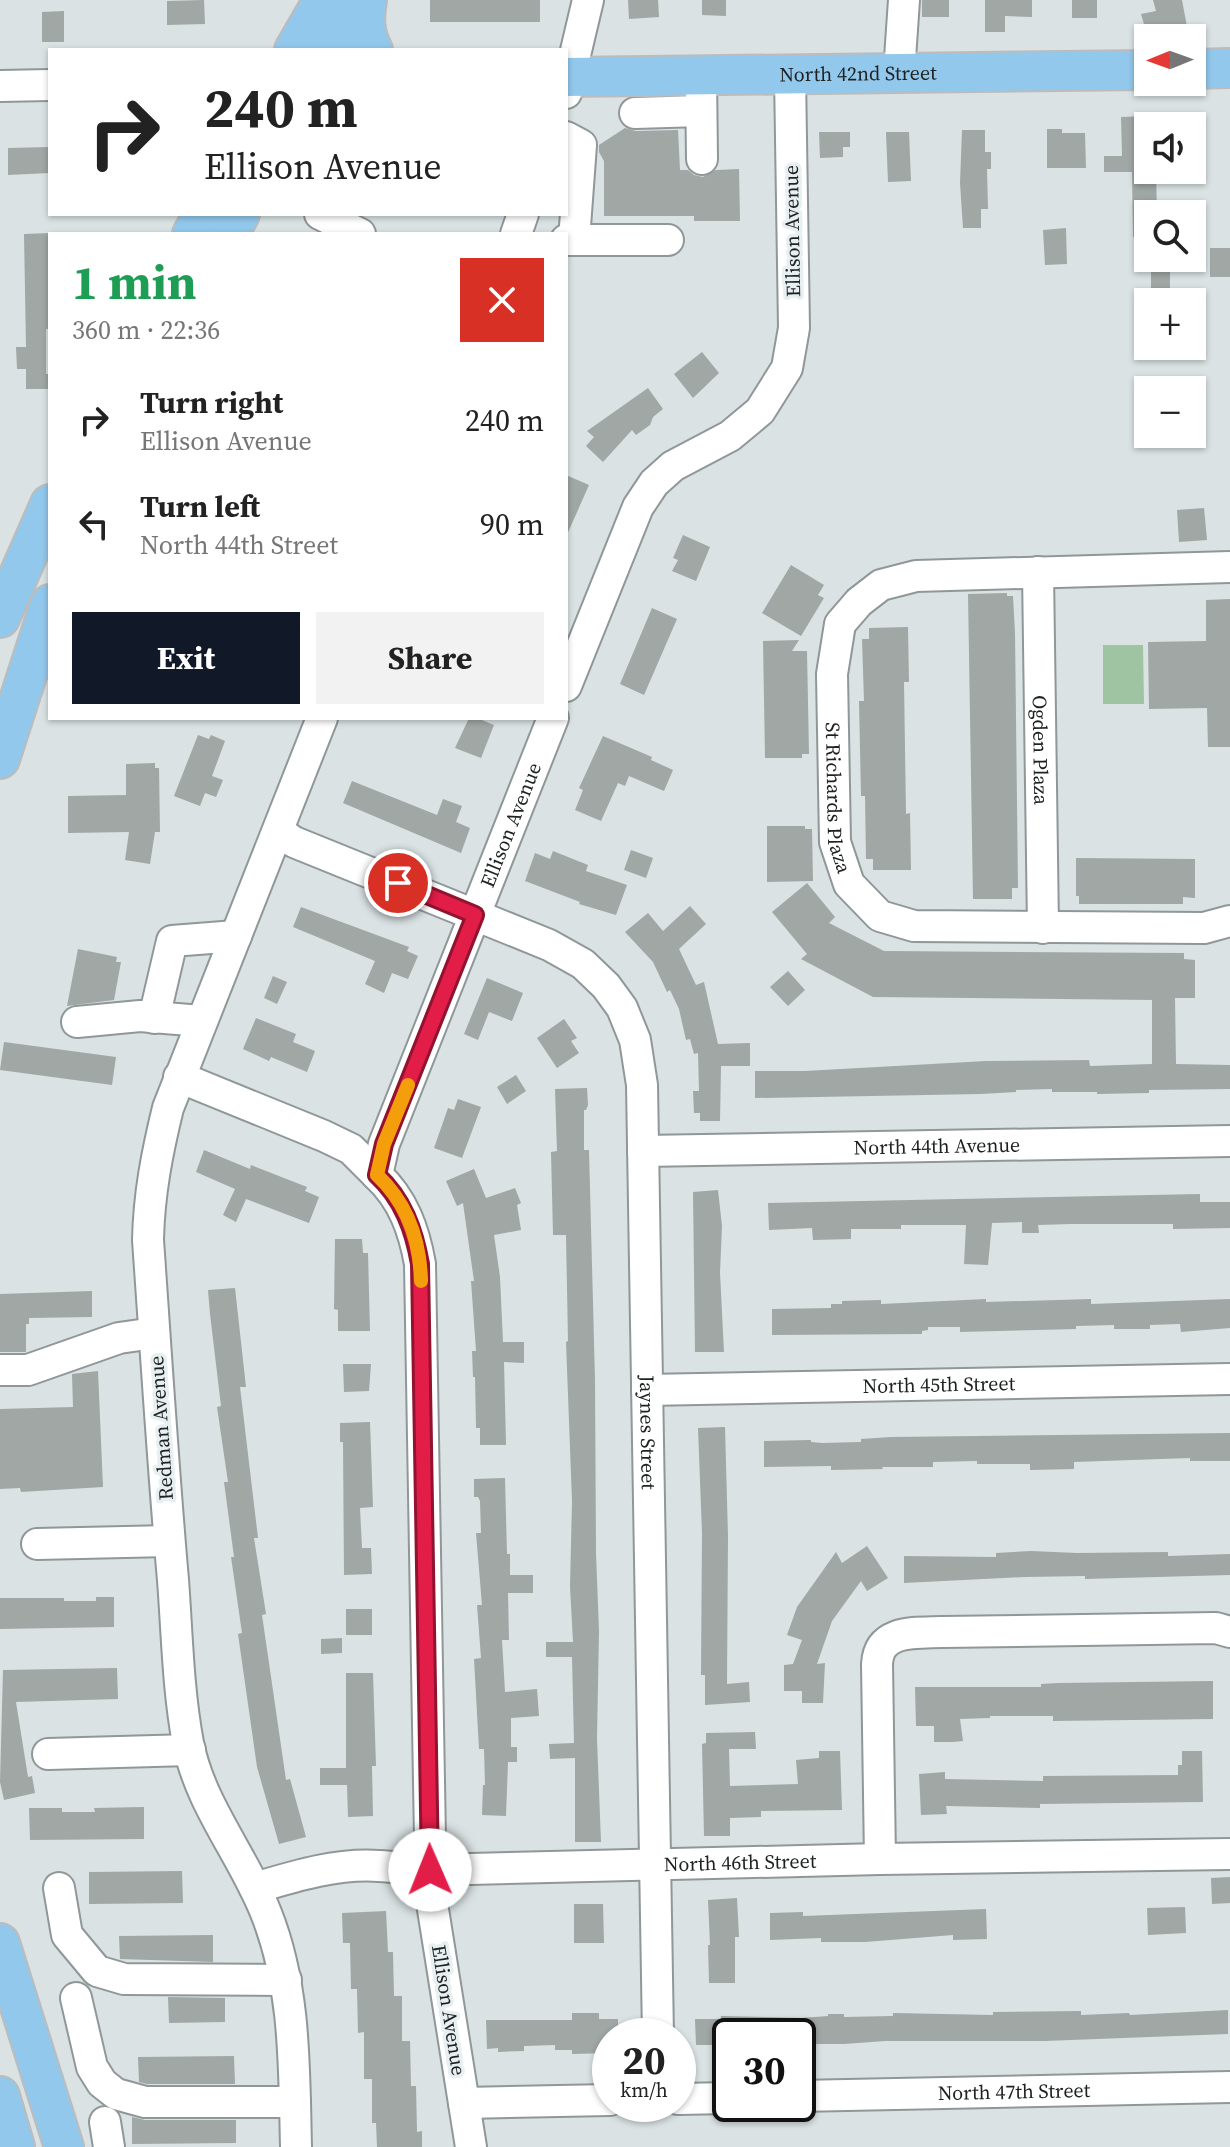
<!DOCTYPE html>
<meta charset="utf-8">
<style>
:root{--surface:#fff;--page:#f2f2f2;--text:#222;--muted:#767676;--accent:#111827}
body{margin:0;font-family:"Source Serif 4",serif;background:var(--page);color:var(--text);height:100vh;display:flex;flex-direction:column;font-size:30px;white-space:nowrap}
*{box-sizing:border-box;margin:0}
p{font-size:26px;color:var(--muted)}
.icon{flex:none;width:44px;height:44px;fill:none;stroke:currentColor;stroke-width:2;stroke-linecap:round;stroke-linejoin:round}
.map{position:relative;flex:1;overflow:hidden}
.sheet{position:absolute;left:48px;top:232px;width:520px;height:488px;display:flex;flex-direction:column;background:var(--surface);border-radius:0px;box-shadow:0 2px 6px #0004}
.sheet>*{flex:none}
.hud{position:absolute;left:48px;top:48px;width:520px;height:168px;border-radius:0px;box-shadow:0 2px 6px #0004;background:#fff;color:var(--text);overflow:hidden}
.needle{width:52px;rotate:269deg}
.buttons{position:absolute;left:1134px;top:24px;display:grid;gap:16px}
.buttons a{display:grid;place-items:center;width:72px;height:72px;border-radius:0px;background:var(--surface);box-shadow:0 2px 6px #0004;font-size:40px}
.speed{position:absolute;left:592px;top:2018px;display:flex;gap:16px;font-size:40px;font-weight:700;text-align:center}
.speed>*{display:grid;place-content:center;width:104px;height:104px;border-radius:50%;background:var(--surface);box-shadow:0 2px 6px #0004;line-height:1}
.speed small{font-size:20px;font-weight:400}
.speed .limit{border:4px solid #111;border-radius:12px;background:#fff;color:#111}
.pin{position:absolute;display:grid;place-items:center;width:68px;height:68px;color:#fff;margin:-34px;border:4px solid #fff;border-radius:50%;box-shadow:0 2px 8px #0007}
.me{position:absolute;width:88px;margin:-44px;rotate:359deg;stroke-linejoin:round;filter:drop-shadow(0 0 6px #0008)}
.turn{display:flex;align-items:center;gap:28px;height:168px;padding:0 24px;font-size:36px}
.turn .icon{width:104px;height:104px;stroke-width:2.5}
.turn b{display:block;font-size:56px;line-height:68px}
.round{display:grid;place-items:center;flex:none;width:84px;height:84px;border-radius:0px;background:var(--page)}
.head{display:flex;align-items:center;justify-content:space-between;height:136px;padding:0 24px}
h1{font-size:48px;font-weight:700;line-height:60px;color:#1e9e55}
.primary-button{display:flex;gap:16px;margin-top:auto;padding:16px 24px}
.primary-button a{flex:1;height:92px;border-radius:0px;background:var(--accent);color:#fff;font-size:32px;font-weight:700;line-height:92px;text-align:center}
.primary-button a+a{background:var(--page);color:var(--text)}
ul{padding:0;list-style:none}
li{display:flex;align-items:center;gap:24px;height:104px;padding:0 24px}
li div{flex:1}
li b{display:block;font-size:30px}
li em{font-style:normal}
.map>svg:first-child{display:block}
.green{fill:#9fc4a1}
.building{fill:#a0a7a5}
.lines{fill:none;stroke-linecap:round;stroke-linejoin:round}
.minor-casing{stroke:#909799;stroke-width:34}
.major-casing{stroke:#bcbcbc;stroke-width:42}
.minor{stroke:#fff;stroke-width:30}
.major{stroke:#92c8ec;stroke-width:38}
.route-casing{stroke:#92132f;stroke-width:20}
.route{stroke:#e11d48;stroke-width:14}
.slow{stroke:#f59e0b;stroke-width:14}
.labels{text-anchor:middle;stroke-width:7;stroke-linejoin:round;paint-order:stroke}
.street-label{font-size:20px;fill:#1e2121;stroke:#e7eff1}
</style>
<div class="map">
<svg width="1230" height="2147" viewBox="0 0 1230 2147">
<rect width="100%" height="100%" fill="#dae2e3"/>
<path class="green" d="M1103,645h40l1,59h-41z"/>
<g class="building">
<path d="M204,0l1,24 -38,1v-24z"/>
<rect x="430" y="0" width="110" height="22"/>
<path d="M628,0h30l1,17 -30,2z"/>
<path d="M702,0h24v16l-24,-1z"/>
<rect x="922" y="0" width="27" height="17"/>
<path d="M985,0h47v17l-27,-1v16h-20z"/>
<rect x="1072" y="0" width="25" height="18"/>
<path d="M1153,0h29l6,32 -26,5 -1,-9 -15,3 -5,-17 15,-3z"/>
<path d="M64,11v31h-22v-30z"/>
<path d="M1148,116v54h8l1,44h-9v23h-15l-1,-65h-28v-16h18l-1,-39z"/>
<path d="M625,128l11,3 42,-1 2,40h8l6,5 9,2 13,-7 23,-1 1,52h-46v-5h-90v-55l-5,-9v-7z"/>
<path d="M1047,129h15v4h23l1,35h-39z"/>
<path d="M962,130h23v22h6v17h-4l1,40h-7v19h-18l-3,-45z"/>
<path d="M819,132h31v15h-7v10l-23,1z"/>
<path d="M886,132h23l2,49 -23,1z"/>
<path d="M50,147v26l-42,2v-27z"/>
<path d="M1066,228l1,36 -22,1 -2,-35z"/>
<path d="M50,233v96h-4v45h4v15h-24v-20h-9l-1,-22h10l-2,-113z"/>
<rect x="1210" y="248" width="20" height="29"/>
<rect x="1151" y="272" width="19" height="30"/>
<path d="M702,352l17,21 -26,25 -19,-24z"/>
<path d="M648,388l15,21 -10,8 -3,8 -14,10 -4,-5 -29,32 -17,-16 8,-9 -7,-6z"/>
<path d="M566,475l23,10 -23,52z"/>
<path d="M1204,508l3,32 -28,2 -2,-32z"/>
<path d="M683,535l27,12 -14,34 -24,-10 6,-11 -5,-2z"/>
<path d="M791,565l33,20 -6,10 6,3 -23,38 -39,-23z"/>
<path d="M1007,593v3h6l2,37 3,255h-6v11h-39l-5,-305z"/>
<path d="M1230,599v148h-22l-1,-39 -58,1 -1,-67 58,-1v-41z"/>
<path d="M652,608l25,11 -33,76 -24,-11z"/>
<path d="M908,627l1,55h-5l2,132 4,-1 1,57h-38v-11h-7l-1,-63h-4l-2,-95h5l-2,-62h7v-11z"/>
<path d="M799,640l-7,11h15l2,103h-7v4h-37l-2,-117z"/>
<path d="M469,718h8l17,7 -13,33 -26,-10z"/>
<path d="M198,735l11,4 2,-4 14,6 -13,35 11,4 -7,17 -11,-4 -5,13 -26,-10z"/>
<path d="M603,736l49,21 -1,3 22,10 -9,21 -35,-15 -4,10 -7,-3 -17,38 -26,-11 8,-20 -4,-2z"/>
<path d="M155,763v5h4l1,64h-5l-5,32 -25,-4 4,-28 -61,1v-37l58,-1v-31z"/>
<path d="M352,781l85,34 6,-16 19,7 -6,16 14,6 -9,25 -118,-50z"/>
<path d="M767,826h38v3h7l1,52 -46,1z"/>
<path d="M631,850l22,8 -7,20 -22,-8z"/>
<path d="M553,851l35,14 -2,6 41,14 -11,30 -37,-11 1,-2 -55,-21 10,-28 15,6z"/>
<path d="M1076,858l119,1v39l-12,-1v7h-104v-8h-3z"/>
<path d="M807,883l28,34 -6,6 55,28 300,2v6l11,1v38h-20l1,66 54,1v24l-81,1v3l-52,1v-2h-45v-3l-36,1v2l-35,2 -226,4v-27h50l181,-10 103,-1 1,6 62,-2v-64l-279,-3 -72,-38 6,-5 -35,-42z"/>
<path d="M690,906l16,18 -27,25 17,36 8,-3 14,62 32,-1v23h-29l-1,55h-20v-8h-6l-1,-22h6l-1,-38 -4,1 -4,-15 -4,1 -7,-31 -9,-19 -3,2 -14,-30 -28,-30 23,-19 15,18z"/>
<path d="M301,907l108,40 -2,4 11,5 -10,23 -16,-6 -8,20 -19,-9 10,-23 -82,-34z"/>
<path d="M78,949l39,8 -1,5h5l-7,38 -47,6z"/>
<path d="M788,971l17,19 -17,16 -18,-19z"/>
<path d="M273,976l14,6 -10,22 -13,-6z"/>
<path d="M487,978l36,15 -11,28 -23,-9 -11,28 -14,-6z"/>
<path d="M256,1018l40,16 -3,8 22,9 -8,21 -36,-15 -2,4 -26,-12z"/>
<path d="M564,1019l13,19 -6,3 8,12 -22,15 -20,-30z"/>
<path d="M4,1042l112,15 -4,28 -112,-15z"/>
<path d="M516,1075l10,16 -19,13 -10,-17z"/>
<path d="M587,1088l1,17 -2,5h-2v40h5l6,230 1,173 3,78 -2,108 4,103h-26v-84l-25,1 -1,-15 25,-1 -2,-86h-26v-15h27l-3,-55 2,-86 -6,-159 2,-1 -2,-106h-13l-2,-83 6,-1 -2,-62z"/>
<path d="M458,1099l23,8 -19,51 -28,-10 14,-40 6,2z"/>
<path d="M204,1150l46,19 1,-4 56,22 -2,4 14,6 -10,26 -63,-24 -10,23 -13,-7 12,-26 -39,-17z"/>
<path d="M474,1169l12,29 29,-10 6,15 -4,2 4,25 -27,5 6,42 3,65h21v21l-20,-1 2,83h-26v-17h-4l-1,-51h-2l-1,-26h4l-5,-70h3l-11,-78 -6,3 -11,-25z"/>
<path d="M718,1190l4,36 -2,47 4,79h-29l-2,-160z"/>
<path d="M1200,1194v8h30v26l-57,1v-5h-102l-33,1 1,8h-17v-11l-30,1 -4,42 -24,-1 2,-39h-65v4h-50v10l-38,1 -1,-12 -43,2 -1,-27z"/>
<path d="M335,1239h27l1,14h5l2,78h-32v-21l-4,-1z"/>
<path d="M235,1288l11,99h-6l18,151h-4l12,76 -4,1 24,165 4,-1 16,58 -27,7 -22,-77 -19,-133 4,-1 -11,-76h3l-10,-75h4l-11,-75 4,-1 -11,-92 -2,-24z"/>
<path d="M92,1291v26l-63,1v6h-3v28h-26v-58z"/>
<path d="M986,1299v3l105,-3v5l139,-5v29l-49,4 -1,-8 -30,1v4h-36v-4l-38,1v3l-116,3v-5h-32v3l-6,1v3l-150,1v-26l59,-1v-4h11v-3l39,-1v4z"/>
<path d="M343,1364h28l-2,27 -25,1z"/>
<path d="M98,1371l5,116 -82,5 -1,-4 -20,1v-80l73,-2 -1,-33z"/>
<path d="M370,1422l3,85 -13,1 2,40h9l1,26 -28,1 -1,-133h-3v-19z"/>
<path d="M725,1427l3,109 -1,148 22,-2 1,20 -45,3v-30h-4l1,-142 -4,-105z"/>
<path d="M1230,1433v28h-40v-3l-116,4v7l-44,1v-6h-53v-3l-44,1v5h-51l1,2 -52,1v-4l-67,1v-26l47,-1v2l11,1 39,-1v-3l30,-2z"/>
<path d="M505,1478l2,76h3v21h23v18h-25l1,47h-7l3,52 32,-3 2,27 -28,2v29h6v15h-9l-2,54 -24,-1 1,-30h2l-1,-36h-5l-5,-90 7,-1 -4,-53h5l-6,-72h5l-1,-32 -2,-4h-4v-18z"/>
<path d="M867,1546l21,32 -21,13 -6,-10 -29,40 -15,43 8,-1 -2,40h-21v-12h-18v-26l9,-1 9,-24 -15,-5 10,-28 39,-55 6,11z"/>
<path d="M1031,1551l46,2 91,-1v4l62,-2v21l-145,4v-3l-60,1 -121,6v-27l92,1v-4z"/>
<path d="M96,1597h18v30l-114,2v-31h64v3h32z"/>
<rect x="346" y="1609" width="26" height="26"/>
<path d="M342,1638v15l-21,1v-15z"/>
<path d="M117,1668l1,31 -102,3 12,75 4,-1 3,17 -31,7 -4,-18 3,-112z"/>
<path d="M346,1673h27l3,93h-4l1,50 -25,1 -1,-32h-27v-17h26z"/>
<path d="M1213,1681v38l-160,2v-5h-63v2l-30,1 3,22 -10,1h-19v-16h-18l-1,-39h126v-3l17,-1z"/>
<path d="M755,1732l1,17h-27l1,37 68,-2 -2,-24 23,-2v-7h21l2,59 -81,1v6l-31,1v18h-26l-2,-92 4,-1v-10z"/>
<path d="M1182,1751h20l1,51 -163,2v4l-94,-2 1,8 -26,1 -2,-41 26,-2v7l98,2v-5l135,-1v-10h4z"/>
<path d="M144,1807v32l-114,1 -1,-32h33v4h33l-1,-4z"/>
<path d="M182,1871l1,32 -94,1v-32z"/>
<path d="M1230,1877v26l-18,1 -1,-26z"/>
<path d="M737,1898l2,39h-4v46h-26l-1,-38h2l-2,-45z"/>
<path d="M574,1904h29l1,39h-30z"/>
<path d="M1185,1907l1,26 -38,2 -1,-27z"/>
<path d="M986,1909l1,30 -34,1v-5l-88,7h-44v-4l-51,2v-27l33,-1v4z"/>
<path d="M386,1911l2,41h5l1,44h8v45h8l1,45h5l1,46 5,-1v16h-45l-1,-24h-4v-44h-8v-47l-6,1 -1,-44h-6l-1,-46h-7l-1,-30z"/>
<path d="M213,1935v27l-93,-3 -1,-23z"/>
<path d="M168,1997l57,1v24l-56,1z"/>
<path d="M1228,2010v24l-183,7h-160l-41,3h-43v-8h-71v9h-34l-1,-26h26v-3l80,2 27,-2v-2h16v3l49,-1v-3l100,2v-3l88,-1v4l48,-2 1,2z"/>
<path d="M572,2013h27v6h19v17h-8v17l-38,1v-4h-17v-5l-31,1v5l-26,1v-4l-11,1 -1,-29h86z"/>
<path d="M234,2056l1,28h-88l-8,-2 -1,-25z"/>
<path d="M132,2117l13,3h91v23l-104,1z"/>
</g>
<g class="lines">
<defs>
<g id="minor">
<path d="M899,73l5,-73"/>
<path d="M701,76l1,83"/>
<path d="M0,86l50,-1"/>
<path d="M566,93l22,-93"/>
<path d="M635,113l66,-2"/>
<path d="M566,137l15,8 -7,95"/>
<path d="M320,214l40,20"/>
<path d="M516,234l7,-20"/>
<path d="M566,240h102"/>
<path id="s1" d="M1230,567l-314,9 -35,9 -22,17 -19,22 -8,50 3,168 14,42 31,32 34,10 290,2 26,-7"/>
<path id="s2" d="M1038,572l5,356"/>
<path d="M566,686l72,-179 16,-24 19,-17 57,-30 30,-25 27,-43 7,-40 -4,-253"/>
<path id="s3" d="M278,831l16,11 255,103 34,19 23,22 16,22 13,32 7,45 16,951"/>
<path d="M154,1018l18,-77 64,-5"/>
<path d="M77,1022l63,-6 62,5"/>
<path d="M179,1077l145,59 27,13 26,26"/>
<path id="s4" d="M643,1151l587,-10"/>
<path d="M2,1370h26l91,-32 35,-5"/>
<path id="s5" d="M647,1390l583,-11"/>
<path d="M37,1544l132,-3"/>
<path d="M48,1754l142,-4"/>
<path d="M880,1859l-3,-195c2,-35 38,-31 65,-32l274,-4 14,4"/>
<path d="M59,1888l8,47 30,36 27,8 162,1"/>
<path id="s6" d="M255,1888c40,-12 82,-25 124,-22 17,1 34,3 51,4l450,-11 350,-5"/>
<path d="M76,1998l16,69 10,16 14,11 29,8h150"/>
<path id="s7" d="M798,2096l432,-9"/>
<path d="M678,2099l52,-1"/>
<path d="M464,2103l146,-3"/>
<path d="M105,2122l4,25"/>
<path d="M296,2147c-2,-79 0,-159 -30,-234 -23,-58 -66,-108 -78,-170 -10,-53 -11,-110 -15,-163 -10,-113 -17,-227 -25,-340 1,-46 9,-87 20,-132l154,-390"/>
<path id="s8" d="M471,2147l-40,-250 -11,-633c-6,-34 -17,-65 -43,-89l7,-31 169,-426"/>
</g>
<g id="major">
<path d="M367,0c-3,18 -3,34 6,50"/>
<path d="M294,50l29,-50"/>
<path d="M332,50l29,-50"/>
<path d="M1192,69l38,-1"/>
<path id="s9" d="M566,77l582,-7"/>
<path d="M192,234l11,-20"/>
<path d="M229,234l11,-20"/>
<path d="M0,618l50,-114"/>
<path d="M0,759l50,-155"/>
<path d="M0,1943l64,204"/>
<path d="M0,2096l15,51"/>
</g>
</defs>
<use href="#minor" class="minor-casing"/>
<use href="#major" class="major-casing"/>
<use href="#minor" class="minor"/>
<use href="#major" class="major"/>
</g>
<g class="lines">
<defs>
<path id="route" d="M398,883l77,32 -91,229 -7,31c26,24 37,55 43,89l10,606"/>
</defs>
<use href="#route" class="route-casing"/>
<use href="#route" class="route"/>
<path class="slow" d="M408,1085l-24,59 -7,31c30,28 43,66 44,106"/>
</g>
<g class="labels">
<g class="street-label">
<text dy="7" stroke="none"><textPath href="#s9" startOffset="292">North 42nd Street</textPath></text>
<text transform="translate(792 231) rotate(-91)" y="7">Ellison Avenue</text>
<text dy="7" stroke="none"><textPath href="#s2" startOffset="178">Ogden Plaza</textPath></text>
<text dy="7" stroke="none"><textPath href="#s1" startOffset="582">St Richards Plaza</textPath></text>
<text dy="7" stroke="none"><textPath href="#s8" startOffset="1362">Ellison Avenue</textPath></text>
<text dy="7" stroke="none"><textPath href="#s4" startOffset="294">North 44th Avenue</textPath></text>
<text dy="7" stroke="none"><textPath href="#s5" startOffset="292">North 45th Street</textPath></text>
<text transform="translate(161 1428) rotate(-94)" y="7">Redman Avenue</text>
<text dy="7" stroke="none"><textPath href="#s3" startOffset="820">Jaynes Street</textPath></text>
<text dy="7" stroke="none"><textPath href="#s6" startOffset="488">North 46th Street</textPath></text>
<text transform="translate(449 2010) rotate(81)" y="7">Ellison Avenue</text>
<text dy="7" stroke="none"><textPath href="#s7" startOffset="216">North 47th Street</textPath></text>
</g>
</g>
</svg>
<div class="buttons">
<a><svg class="needle" viewBox="-14 -14 28 28"><path d="M0-13l5 13h-10z" fill="#e53935"/><path d="M0 13l5-13h-10z" fill="#767676"/></svg></a>
<a><svg class="icon" aria-label="sound" viewBox="0 0 24 24"><path d="M4 9h4l5-4v14l-5-4H4zM17 9q2 3 0 6"/></svg></a>
<a><svg class="icon" aria-label="search" viewBox="0 0 24 24"><circle cx="10" cy="10" r="6"/><path d="M15 15l6 6"/></svg></a>
<a>+</a>
<a>−</a>
</div>
<div class="speed"><div>20<small>km/h</small></div><div class="limit">30</div></div>
<div class="pin" style="left:398px;top:883px;background:#d93025"><svg class="icon" aria-label="arrive" viewBox="0 0 24 24"><path d="M6 21V4h12l-3 4 3 4H6"/></svg></div>
<svg class="me" style="left:430px;top:1870px" viewBox="-20 -20 40 40"><circle r="19" fill="#fff"/><path d="M0-13L10 11 0 6-10 11z" fill="#e11d48"/></svg>
<div class="hud">
<div class="turn"><svg class="icon" aria-label="right" viewBox="0 0 24 24"><path d="M7 20v-9h11M14 6l5 5-5 5"/></svg><div><b>240 m</b>Ellison Avenue</div></div>
</div>
<section class="sheet">
<div class="head"><div><h1>1 min</h1><p>360 m · 22:36</p></div><a class="round" style="background:#d93025;color:#fff"><svg class="icon" aria-label="close" viewBox="0 0 24 24"><path d="M6 6l12 12M18 6L6 18"/></svg></a></div>
<ul>
<li><svg class="icon" aria-label="right" viewBox="0 0 24 24"><path d="M7 20v-9h11M14 6l5 5-5 5"/></svg><div><b>Turn right</b><p>Ellison Avenue</p></div><em>240 m</em></li>
<li><svg class="icon" aria-label="left" viewBox="0 0 24 24"><path d="M17 20v-9H6M10 6l-5 5 5 5"/></svg><div><b>Turn left</b><p>North 44th Street</p></div><em>90 m</em></li>
</ul>
<div class="primary-button"><a>Exit</a><a>Share</a></div>
</section>
</div>
